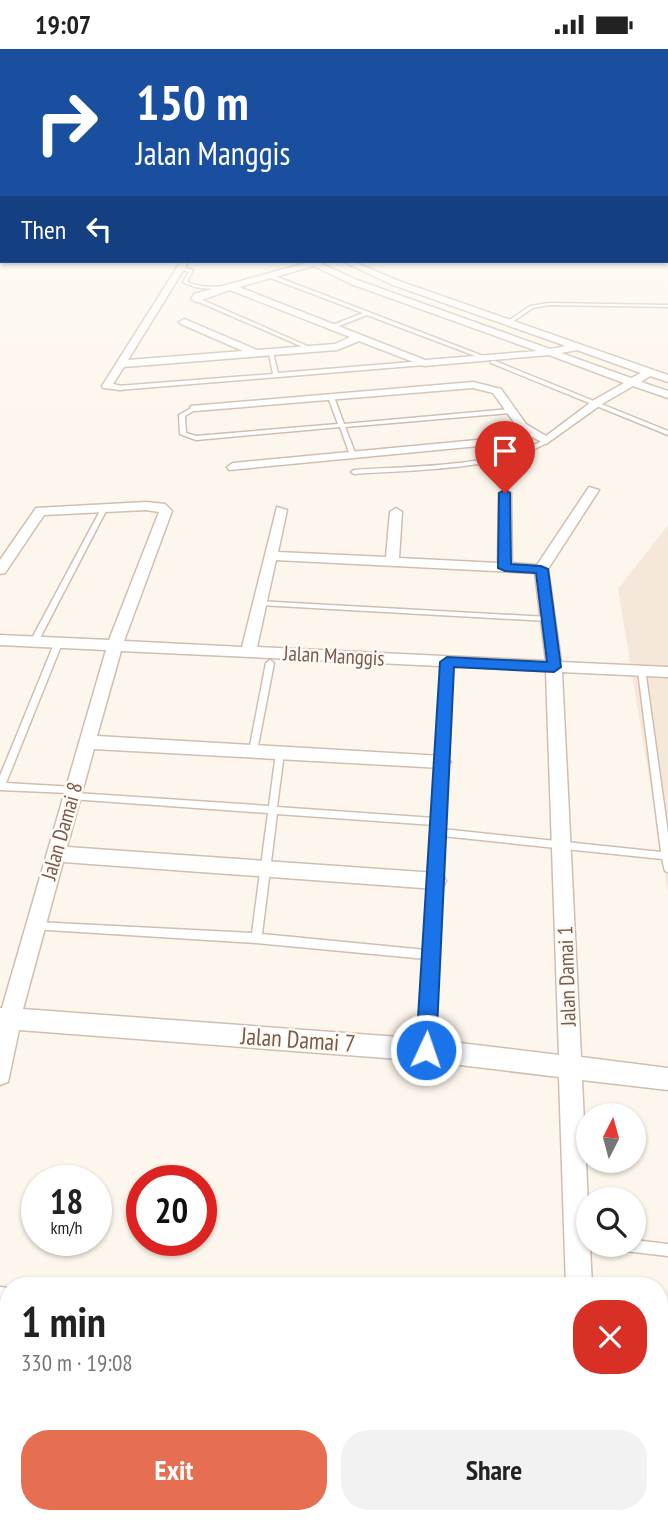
<!DOCTYPE html>
<meta charset="utf-8">
<style>
:root{--surface:#fff;--page:#f2f2f2;--text:#222;--muted:#767676;--accent:#e76f51}
body{margin:0;font-family:"PT Sans Narrow",sans-serif;background:var(--page);color:var(--text);height:100vh;display:flex;flex-direction:column;font-size:26px;white-space:nowrap}
*{box-sizing:border-box;margin:0}
p{font-size:23px;color:var(--muted)}
.icon{flex:none;width:38px;height:38px;fill:none;stroke:currentColor;stroke-width:2;stroke-linecap:round;stroke-linejoin:round}
.map{position:relative;flex:1;overflow:hidden}
.side{position:absolute;left:0px;top:1228px;width:668px;height:247px;display:flex;flex-direction:column;background:var(--surface);border-radius:28px 28px 0 0;box-shadow:0 2px 5px #0004}
.side>*{flex:none}
.top-card{position:absolute;left:0px;top:0px;width:668px;height:214px;box-shadow:0 2px 5px #0004;background:#1a4fa0;color:#fff;overflow:hidden}
.needle{width:46px;rotate:6deg}
.controls{position:absolute;left:576px;top:1054px;display:grid;gap:14px}
.controls a{display:grid;place-items:center;width:70px;height:70px;border-radius:50%;background:var(--surface);box-shadow:0 2px 5px #0004;font-size:35px}
.speed{position:absolute;left:21px;top:1116px;display:flex;gap:14px;font-size:35px;font-weight:700;text-align:center}
.speed>*{display:grid;place-content:center;width:91px;height:91px;border-radius:50%;background:var(--surface);box-shadow:0 2px 5px #0004;line-height:1}
.speed small{font-size:18px;font-weight:400}
.speed .limit{border:10px solid #d22;background:#fff;color:#111}
.pin{position:absolute;display:grid;place-items:center;width:60px;height:60px;color:#fff;margin:-72px -30px;border-radius:50% 50% 50% 0;rotate:-45deg;box-shadow:0 0 7px #0007}
.pin .icon{rotate:45deg}
.me{position:absolute;width:77px;margin:-38px;rotate:3deg;stroke-linejoin:round;filter:drop-shadow(0 0 5px #0008)}
.turn{display:flex;align-items:center;gap:24px;height:147px;padding:0 21px;font-size:32px}
.turn .icon{width:91px;height:91px;stroke-width:2.5}
.turn b{display:block;font-size:49px;line-height:60px}
.then{display:flex;align-items:center;height:66px;padding:0 21px;background:#0003;gap:14px;font-size:26px}
.round{display:grid;place-items:center;flex:none;width:74px;height:74px;border-radius:28px;background:var(--page)}
.summary{display:flex;align-items:center;justify-content:space-between;height:119px;padding:0 21px}
h1{font-size:42px;font-weight:600;line-height:52px}
.primary-button{display:flex;gap:14px;margin-top:auto;padding:14px 21px}
.primary-button a{flex:1;height:80px;border-radius:28px;background:var(--accent);color:#fff;font-size:28px;font-weight:600;line-height:80px;text-align:center}
.primary-button a+a{background:var(--page);color:var(--text)}
.status{display:flex;justify-content:space-between;align-items:center;height:49px;padding:0 35px;background:var(--surface);direction:ltr}
.status svg{height:19px;fill:currentColor}
.map>svg:first-child{display:block}
.residential{fill:#f5e8da}
.lines{fill:none;stroke-linecap:round;stroke-linejoin:round}
.lane-casing{stroke:#d1beb0;stroke-width:3}
.street-casing{stroke:#d1beb0;stroke-width:3}
.lane{fill:#fff;fill-rule:evenodd}
.street{fill:#fff;fill-rule:evenodd}
.route{fill:#1a73e8;stroke:#114b97;stroke-width:2}
.labels{text-anchor:middle;stroke-width:5;stroke-linejoin:round;paint-order:stroke}
.street-label{font-size:21px;fill:#7a5c4d;stroke:#fffaf3}
.near-street-label{font-size:24px;fill:#7a5c4d;stroke:#fffaf3}
</style>
<div class="status"><b>19:07</b><svg viewBox="0 0 49 12"><path d="M0 12V9h3v3zM5 12V6h3v6zM10 12V3h3v9zM15 12V0h3v12zM26 1h20v11H26zM47 4h2v5h-2z"/></svg></div>
<div class="map">
<svg width="668" height="1474" viewBox="0 0 668 1474">
<rect width="100%" height="100%" fill="#fdf6ec"/>
<path class="residential" d="M668,476v368l-50,-304z"/>
<g class="lines">
<defs>
<g id="lane">
<path d="M179,218l14,3 -6,12c13,6 26,5 40,4l2,1 -2,1c-16,1 -30,2 -44,-6l6,-10 -10,-3z"/>
<path d="M268,226h4l219,84 -5,1 -119,-45 -33,13h-4v-2l33,-13 -95,-36z"/>
<path d="M194,249h4l116,51 -4,1 -116,-50z"/>
<path d="M549,254l119,2v2l-119,-2 -16,3 -24,16 -4,-1 25,-17z"/>
<path d="M271,303l2,1 5,20 146,-12 3,2 -3,2 -306,25 -3,-2 3,-2 155,-12 -4,-21z"/>
<path d="M491,312h4l173,70v4l-177,-72z"/>
<path d="M331,346l3,2 10,27 167,-15 3,2 -3,2 -166,14 11,28 -3,2 -3,-2 -10,-28 -144,13 -16,-6 -1,-19 16,-9 3,2 -1,1 -12,7 1,17 10,3 142,-12 -10,-27z"/>
<path d="M544,391l5,1c-41,29 -144,29 -195,33l-3,-2 3,-2c59,-4 137,-2 190,-30z"/>
<path d="M104,458l3,2 -68,131 -4,2h-3l-1,-2 70,-131z"/>
<path d="M257,552l291,16 4,2 -4,2 -288,-16h-3z"/>
<path d="M56,590h6l1,2 -57,142 68,4 3,1 1,2 -2,3 193,13 7,-53 4,-3 4,3 -7,54 157,11 9,-156 4,-3 4,3 -9,167 219,23 -23,-181 1,-2h6l23,164v39l-3,-1 -3,-12 -220,-23 -10,212 -2,4 -4,1 -4,-1 -2,-4 6,-89 -170,-16 -224,-14 -1,-3 1,-3 4,-1 216,11 16,-120 -197,-14 -3,-1 -1,-2 2,-3 -69,-3v-14zM277,765l157,11 -8,125 -164,-16z"/>
<path d="M270,611l4,3 -17,88 -4,3 -4,-3 17,-88z"/>
<path d="M634,1191l34,4v12l-52,-6 -5,-1 -1,-5h24z"/>
</g>
<g id="street">
<path d="M0,186h2l-2,5z"/>
<path d="M181,212h8l-61,99 115,-9 -62,-27 -2,-2 5,-3 73,31 78,-6 15,-7 -120,-47 -34,12 -5,-3 3,-5 119,-33h14l-5,3 35,16 193,69 16,-3 -173,-61 -51,-24h10l47,20 269,94v7l-18,-6 -9,6 27,9v7l-35,-12 -31,18 -56,40 -14,-7 -22,6 -281,27 -2,-3 6,-4 276,-26 15,-5 -6,-4 -25,-35 -20,-5 -278,23 -5,-3 1,-2 282,-24 28,7 25,35 20,12 48,-36 30,-17 -75,-28 -125,11 -65,-25 -22,9 -213,17 -11,17 9,2v4l-19,-2 -1,-2zM314,217l37,18 186,67 -112,9 -186,-73zM577,301l64,23 -10,5 -70,-25z"/>
<path d="M589,438l10,3 -51,79 13,93 107,5v10l-106,-5 19,385 87,11v22l-86,-10 10,206h-26l-7,-209 -133,-16 -407,-31 -11,52 -8,3v-77h2l104,-358 -106,-5v-10l109,5 50,-128 -13,-2 -102,5 -39,58 -5,1v-14l36,-52 110,-6 19,2 7,7 -48,130 118,6 35,-140 10,3 -9,42 108,5 4,-45 6,-4 6,4 -3,46 99,5 1,-70 6,-4 6,4 1,70 25,2zM276,511l259,13 11,88 -289,-14zM121,602l425,20 13,384 -133,-16 -403,-30 40,-147 373,27 7,-2 3,-6 -3,-6 -7,-2 -369,-26 27,-98 348,19 9,-6 -9,-6 -345,-20z"/>
<path d="M0,1238l9,1v26l-9,-1z"/>
<rect x="574" y="1466" width="30" height="8"/>
</g>
</defs>
<use href="#lane" class="lane-casing"/>
<use href="#street" class="street-casing"/>
<use href="#lane" class="lane"/>
<use href="#street" class="street"/>
</g>
<linearGradient id="sky" x2="0" y2="1"><stop stop-color="#97c7e8"/><stop offset="0.44" stop-color="#fefbf6"/><stop offset="1" stop-color="#fefbf6" stop-opacity="0"/></linearGradient>
<rect width="668" height="371" fill="url(#sky)"/>
<path class="route" d="M505,441l5,3 1,71 30,2 7,3 13,98 -7,5 -100,-5 -18,383 -3,7 -7,3 -7,-3 -3,-7 24,-388 7,-5 100,5 -11,-89 -31,-2 -7,-3 1,-75z"/>
<g class="labels">
<g class="street-label">
<text transform="translate(334 607) rotate(3)" y="7">Jalan Manggis</text>
<text transform="translate(62 782) rotate(-74)" y="7">Jalan Damai 8</text>
<text transform="translate(567 927) rotate(-92)" y="7">Jalan Damai 1</text>
</g>
<g class="near-street-label">
<text transform="translate(298 991) rotate(4)" y="8">Jalan Damai 7</text>
</g>
</g>
</svg>
<div class="controls">
<a><svg class="needle" viewBox="-14 -14 28 28"><path d="M0-13l5 13h-10z" fill="#e53935"/><path d="M0 13l5-13h-10z" fill="#767676"/></svg></a>
<a><svg class="icon" aria-label="search" viewBox="0 0 24 24"><circle cx="10" cy="10" r="6"/><path d="M15 15l6 6"/></svg></a>
</div>
<div class="speed"><div>18<small>km/h</small></div><div class="limit">20</div></div>
<div class="pin" style="left:505px;top:444px;background:#d93025"><svg class="icon" aria-label="arrive" viewBox="0 0 24 24"><path d="M6 21V4h12l-3 4 3 4H6"/></svg></div>
<svg class="me" style="left:426px;top:1001px" viewBox="-20 -20 40 40"><circle r="17" fill="#1a73e8" stroke="#fff" stroke-width="3"/><path d="M0-11L8 9 0 5-8 9z" fill="#fff"/></svg>
<div class="top-card">
<div class="turn"><svg class="icon" aria-label="right" viewBox="0 0 24 24"><path d="M7 20v-9h11M14 6l5 5-5 5"/></svg><div><b>150 m</b>Jalan Manggis</div></div>
<div class="then">Then<svg class="icon" aria-label="left" viewBox="0 0 24 24"><path d="M17 20v-9H6M10 6l-5 5 5 5"/></svg></div>
</div>
<section class="side">
<div class="summary"><div><h1>1 min</h1><p>330 m · 19:08</p></div><a class="round" style="background:#d93025;color:#fff"><svg class="icon" aria-label="close" viewBox="0 0 24 24"><path d="M6 6l12 12M18 6L6 18"/></svg></a></div>
<div class="primary-button"><a>Exit</a><a>Share</a></div>
</section>
</div>
